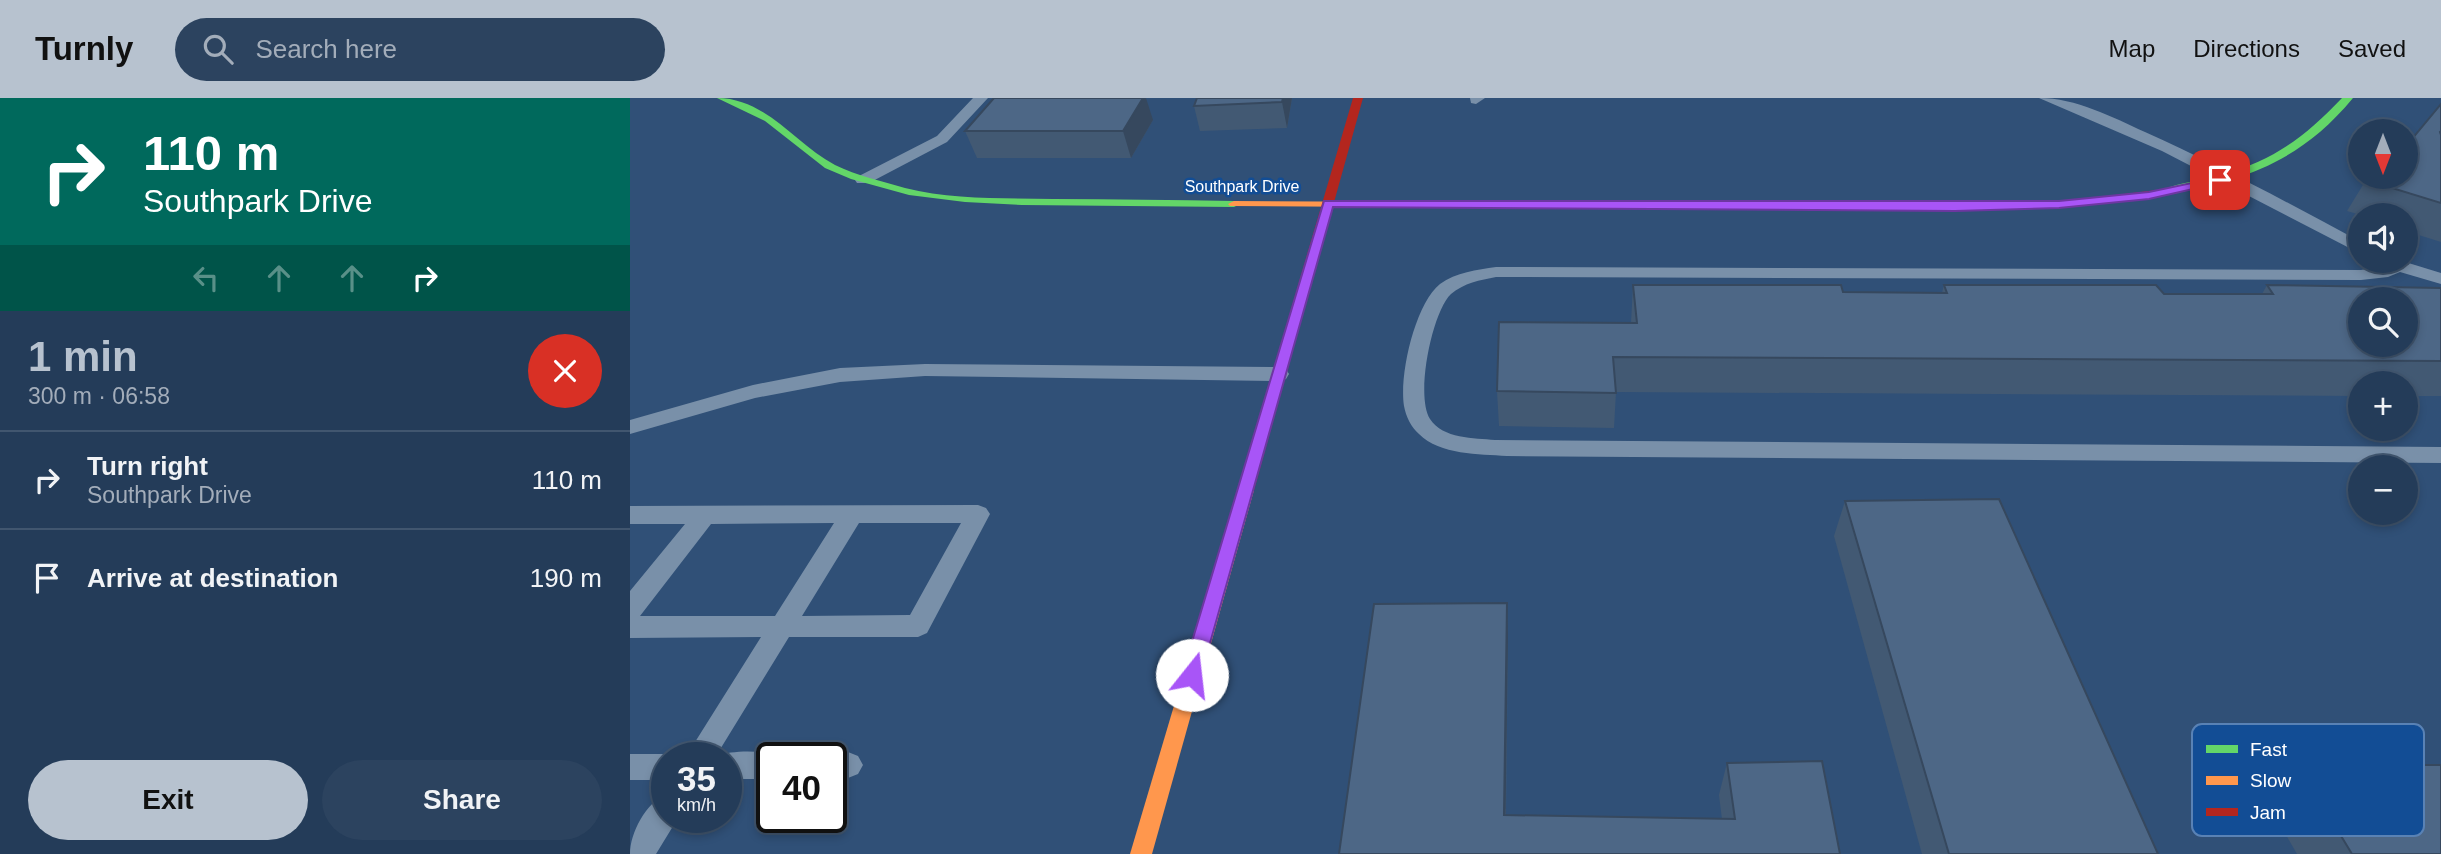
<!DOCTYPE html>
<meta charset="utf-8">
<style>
:root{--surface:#243c59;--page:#2c435f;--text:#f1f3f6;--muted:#a3adba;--line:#41566f;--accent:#b7c2cf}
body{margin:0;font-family:Helvetica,sans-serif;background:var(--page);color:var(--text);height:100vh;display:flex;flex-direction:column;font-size:26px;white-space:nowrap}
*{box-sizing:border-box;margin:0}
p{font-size:23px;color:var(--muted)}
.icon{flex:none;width:38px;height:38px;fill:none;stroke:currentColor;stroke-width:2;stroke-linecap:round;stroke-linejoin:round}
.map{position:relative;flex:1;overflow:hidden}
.side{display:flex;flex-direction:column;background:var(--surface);width:630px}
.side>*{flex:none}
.guide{background:#00695c;color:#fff;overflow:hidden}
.needle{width:46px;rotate:180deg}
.controls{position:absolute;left:1718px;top:21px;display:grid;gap:14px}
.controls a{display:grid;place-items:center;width:70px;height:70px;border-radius:50%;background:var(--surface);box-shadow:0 4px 10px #0003,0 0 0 2px var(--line);font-size:35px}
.speed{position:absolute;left:21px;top:644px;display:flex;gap:14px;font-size:35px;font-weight:700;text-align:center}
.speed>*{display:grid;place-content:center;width:91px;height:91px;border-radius:50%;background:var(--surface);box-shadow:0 4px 10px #0003,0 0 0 2px var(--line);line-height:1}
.speed small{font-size:18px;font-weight:400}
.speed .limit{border:4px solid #111;border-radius:10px;background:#fff;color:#111}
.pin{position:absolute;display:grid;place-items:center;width:60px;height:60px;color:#fff;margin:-30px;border-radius:14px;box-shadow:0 4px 10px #0006}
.me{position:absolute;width:77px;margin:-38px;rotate:16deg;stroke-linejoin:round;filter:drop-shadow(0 0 5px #0008)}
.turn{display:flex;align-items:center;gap:24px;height:147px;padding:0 28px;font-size:32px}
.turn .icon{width:91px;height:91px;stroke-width:2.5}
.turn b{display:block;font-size:49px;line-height:60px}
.lanes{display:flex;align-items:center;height:66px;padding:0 28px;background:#0003;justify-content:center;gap:35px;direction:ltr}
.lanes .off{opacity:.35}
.round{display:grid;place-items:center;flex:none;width:74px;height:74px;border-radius:37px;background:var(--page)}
.head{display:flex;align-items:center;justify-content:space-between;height:119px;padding:0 28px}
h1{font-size:42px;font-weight:800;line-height:52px;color:var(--accent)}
.button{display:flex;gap:14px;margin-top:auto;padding:14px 28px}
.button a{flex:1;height:80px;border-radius:42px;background:var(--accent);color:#111;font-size:28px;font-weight:800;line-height:80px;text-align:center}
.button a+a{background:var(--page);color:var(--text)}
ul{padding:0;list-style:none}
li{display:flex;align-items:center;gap:21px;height:98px;padding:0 28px;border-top:2px solid var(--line)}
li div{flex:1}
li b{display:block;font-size:26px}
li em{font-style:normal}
header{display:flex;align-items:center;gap:42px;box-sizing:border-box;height:98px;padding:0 35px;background:var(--accent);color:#111}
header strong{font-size:33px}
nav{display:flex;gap:38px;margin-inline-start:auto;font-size:24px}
.search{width:490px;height:63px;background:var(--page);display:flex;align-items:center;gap:18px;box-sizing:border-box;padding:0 24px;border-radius:38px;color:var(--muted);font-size:26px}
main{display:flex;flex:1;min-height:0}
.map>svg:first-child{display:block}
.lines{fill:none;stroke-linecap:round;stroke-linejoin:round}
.lane{fill:#7990a9;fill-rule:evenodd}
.fast{fill:#63d668;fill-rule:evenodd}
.slow{fill:#ff974d;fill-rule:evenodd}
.jam{fill:#b3261e;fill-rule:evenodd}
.wall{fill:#425973}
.shaded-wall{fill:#36485e}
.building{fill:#4d6786;stroke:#36485e;stroke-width:2;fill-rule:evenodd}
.route{fill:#a855f7;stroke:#6d37a1;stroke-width:2}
.labels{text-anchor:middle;stroke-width:5;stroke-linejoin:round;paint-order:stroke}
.far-street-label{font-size:16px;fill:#fff;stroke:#124d95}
.key{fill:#124d95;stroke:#5982b5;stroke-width:2}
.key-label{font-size:19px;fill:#fff}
</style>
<header>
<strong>Turnly</strong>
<div class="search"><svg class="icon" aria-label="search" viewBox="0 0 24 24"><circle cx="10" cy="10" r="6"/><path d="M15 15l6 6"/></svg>Search here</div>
<nav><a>Map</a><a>Directions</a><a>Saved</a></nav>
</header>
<main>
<section class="side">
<div class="guide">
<div class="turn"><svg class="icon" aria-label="right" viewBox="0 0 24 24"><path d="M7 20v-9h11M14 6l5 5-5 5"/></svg><div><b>110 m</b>Southpark Drive</div></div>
<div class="lanes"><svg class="icon off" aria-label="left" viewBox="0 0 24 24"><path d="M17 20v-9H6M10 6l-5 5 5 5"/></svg><svg class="icon off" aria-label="ahead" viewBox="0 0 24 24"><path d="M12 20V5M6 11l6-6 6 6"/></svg><svg class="icon off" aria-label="ahead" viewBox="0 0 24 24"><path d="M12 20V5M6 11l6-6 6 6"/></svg><svg class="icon" aria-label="right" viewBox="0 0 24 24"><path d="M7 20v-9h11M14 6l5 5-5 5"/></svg></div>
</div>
<div class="head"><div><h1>1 min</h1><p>300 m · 06:58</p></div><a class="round" style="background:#d93025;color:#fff"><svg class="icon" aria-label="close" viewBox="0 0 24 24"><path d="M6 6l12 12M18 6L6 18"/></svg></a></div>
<ul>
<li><svg class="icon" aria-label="right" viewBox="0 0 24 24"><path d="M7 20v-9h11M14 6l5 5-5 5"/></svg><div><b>Turn right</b><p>Southpark Drive</p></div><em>110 m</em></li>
<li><svg class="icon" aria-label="arrive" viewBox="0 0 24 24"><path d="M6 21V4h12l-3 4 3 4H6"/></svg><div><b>Arrive at destination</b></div><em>190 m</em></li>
</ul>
<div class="button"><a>Exit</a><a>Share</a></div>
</section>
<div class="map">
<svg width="1811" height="756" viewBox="0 0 1811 756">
<rect width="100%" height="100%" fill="#305077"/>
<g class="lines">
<g class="lane">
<path d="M343,0h15l-41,44 -78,41h-12l-2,-3 2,-3 80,-41z"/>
<path d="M840,0h15l-9,6 -5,-1z"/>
<path d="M1409,0c37,0 73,19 106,34 74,33 145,72 216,110v12l-199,-103z"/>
<path d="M1746,163h26l39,12v11l-41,-12 -12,5 -27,3 -865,-3c-16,3 -32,6 -45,17 -19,18 -36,102 -21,125 13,20 44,19 65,21l946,7v16l-934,-7c-28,-2 -67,-1 -88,-22 -8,-7 -13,-17 -15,-28 -5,-31 11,-102 36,-122 16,-12 37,-14 56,-17l865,3 23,-4z"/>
<path d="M295,266l354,3 7,2 3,5 -3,5 -7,2 -354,-5 -85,6 -85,16 -125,36v-14l123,-35 87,-17z"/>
<path d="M348,407l8,3 4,6 -63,119 -9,4h-129l-73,119c18,-6 48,-6 66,1l-10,1v21h-46v-21h-41l76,-121 -131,1v-47l55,-67h-55v-18zM204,425l-59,93h-135l71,-92zM229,425h102l-51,92 -108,1z"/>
<path d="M201,654h17l10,4 5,9 -5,9 -10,4h-17v-20h-11z"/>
<path d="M0,656h37l10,4h-10v22h-37z"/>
<path d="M37,696v23l11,1 -22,36h-26c0,-21 16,-52 37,-60z"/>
</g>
<g class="fast">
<path d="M87,0c49,0 78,46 118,67 22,11 47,16 70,23 47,12 100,10 148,11 61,0 121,1 181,2l6,3 -6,3 -212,-2 -57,-3 -56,-7 -58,-16 -26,-11 -60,-47z"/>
<path d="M1712,0h11c-53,64 -108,82 -187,97l-6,-3c12,-9 46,-12 62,-17 52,-15 83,-38 120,-77z"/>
</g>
<g class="slow">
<path d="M604,103l610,3 6,3 -6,3 -614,-4 -2,-2z"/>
<path d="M616,386l8,6 -102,364h-22l108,-364z"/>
</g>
<g class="jam">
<path d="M723,0h10l-109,392 -8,6 -8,-6z"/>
<path d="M1536,91l4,1v4l-105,13 -221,3 -6,-3 6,-3 221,-3z"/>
</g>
</g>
<g class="wall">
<path d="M662,0l-5,30 -87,3 -6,-25z"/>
<path d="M1811,6v138l-35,-11v-16h-45l-14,-4 19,-31 40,-3z"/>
<path d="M523,22l-22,38h-154l-12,-27z"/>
<path d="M1003,187l210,7 99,1 2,-8 220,9h98l5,-9 174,3v108h-35v-13h-45v13l-745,-4 -2,36 -115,-2 -2,-35 134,-68z"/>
<path d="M1215,403l313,353h-236l-88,-318z"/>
<path d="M877,505l1,34 -2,178 216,4 -3,-24 8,-32 113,91h-501z"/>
<path d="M1668,667l143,89h-144l-33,-57z"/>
</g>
<g class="shaded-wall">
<path d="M513,0h3l7,22 -22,38 -8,-27z"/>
<path d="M653,0h9l-5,30 -5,-26z"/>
<path d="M877,505l1,34 -3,209 -1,-31z"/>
</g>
<g class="building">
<path d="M364,0h149l-20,33h-158z"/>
<path d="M567,0h86l-1,4 -88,4z"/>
<path d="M1811,6v27l-1,1 1,3v68l-75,-23 3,-3h37v-31z"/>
<path d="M1003,187h208l2,7 104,1 -3,-8h212l8,9h109l-6,-9 174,3v73l-828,-4 3,36 -119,-2 2,-69 138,1zM1731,201h45v46h-45z"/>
<path d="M1369,401l159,355h-209l-104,-353z"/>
<path d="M877,505l-3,212 231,4 -8,-56 95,-2 18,93h-501l35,-250z"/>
<path d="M1668,667h143v89h-89z"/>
</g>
<path class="route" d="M1590,79l5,3 -1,2 -75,17 -90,9 -104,3 -622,-4 -132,468 -2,6 -7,2 -7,-2 -3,-6 142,-474h735l90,-9z"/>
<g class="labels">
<g class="far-street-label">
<text x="612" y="94">Southpark Drive</text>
</g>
</g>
<rect x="1562" y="626" width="232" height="112" rx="10" class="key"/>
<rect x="1576" y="647" width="32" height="8" fill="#63d668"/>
<rect x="1576" y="678" width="32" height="9" fill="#ff974d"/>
<rect x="1576" y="710" width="32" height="8" fill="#b3261e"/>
<g class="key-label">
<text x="1620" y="658">Fast</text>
<text x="1620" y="689">Slow</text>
<text x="1620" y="721">Jam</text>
</g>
</svg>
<div class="controls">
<a><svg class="needle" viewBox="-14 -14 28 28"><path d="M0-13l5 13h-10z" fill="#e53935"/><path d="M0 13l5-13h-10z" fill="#a3adba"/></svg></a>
<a><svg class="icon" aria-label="sound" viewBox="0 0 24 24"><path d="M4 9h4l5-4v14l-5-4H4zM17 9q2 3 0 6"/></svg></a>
<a><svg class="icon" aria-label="search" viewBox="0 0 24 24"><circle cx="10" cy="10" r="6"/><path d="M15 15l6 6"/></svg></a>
<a>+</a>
<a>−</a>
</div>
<div class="speed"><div>35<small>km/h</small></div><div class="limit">40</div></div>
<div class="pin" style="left:1590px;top:82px;background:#d93025"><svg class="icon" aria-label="arrive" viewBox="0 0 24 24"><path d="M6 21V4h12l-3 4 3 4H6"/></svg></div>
<svg class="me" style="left:562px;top:577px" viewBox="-20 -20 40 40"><circle r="19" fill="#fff"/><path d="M0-13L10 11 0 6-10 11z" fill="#a855f7"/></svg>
</div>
</main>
